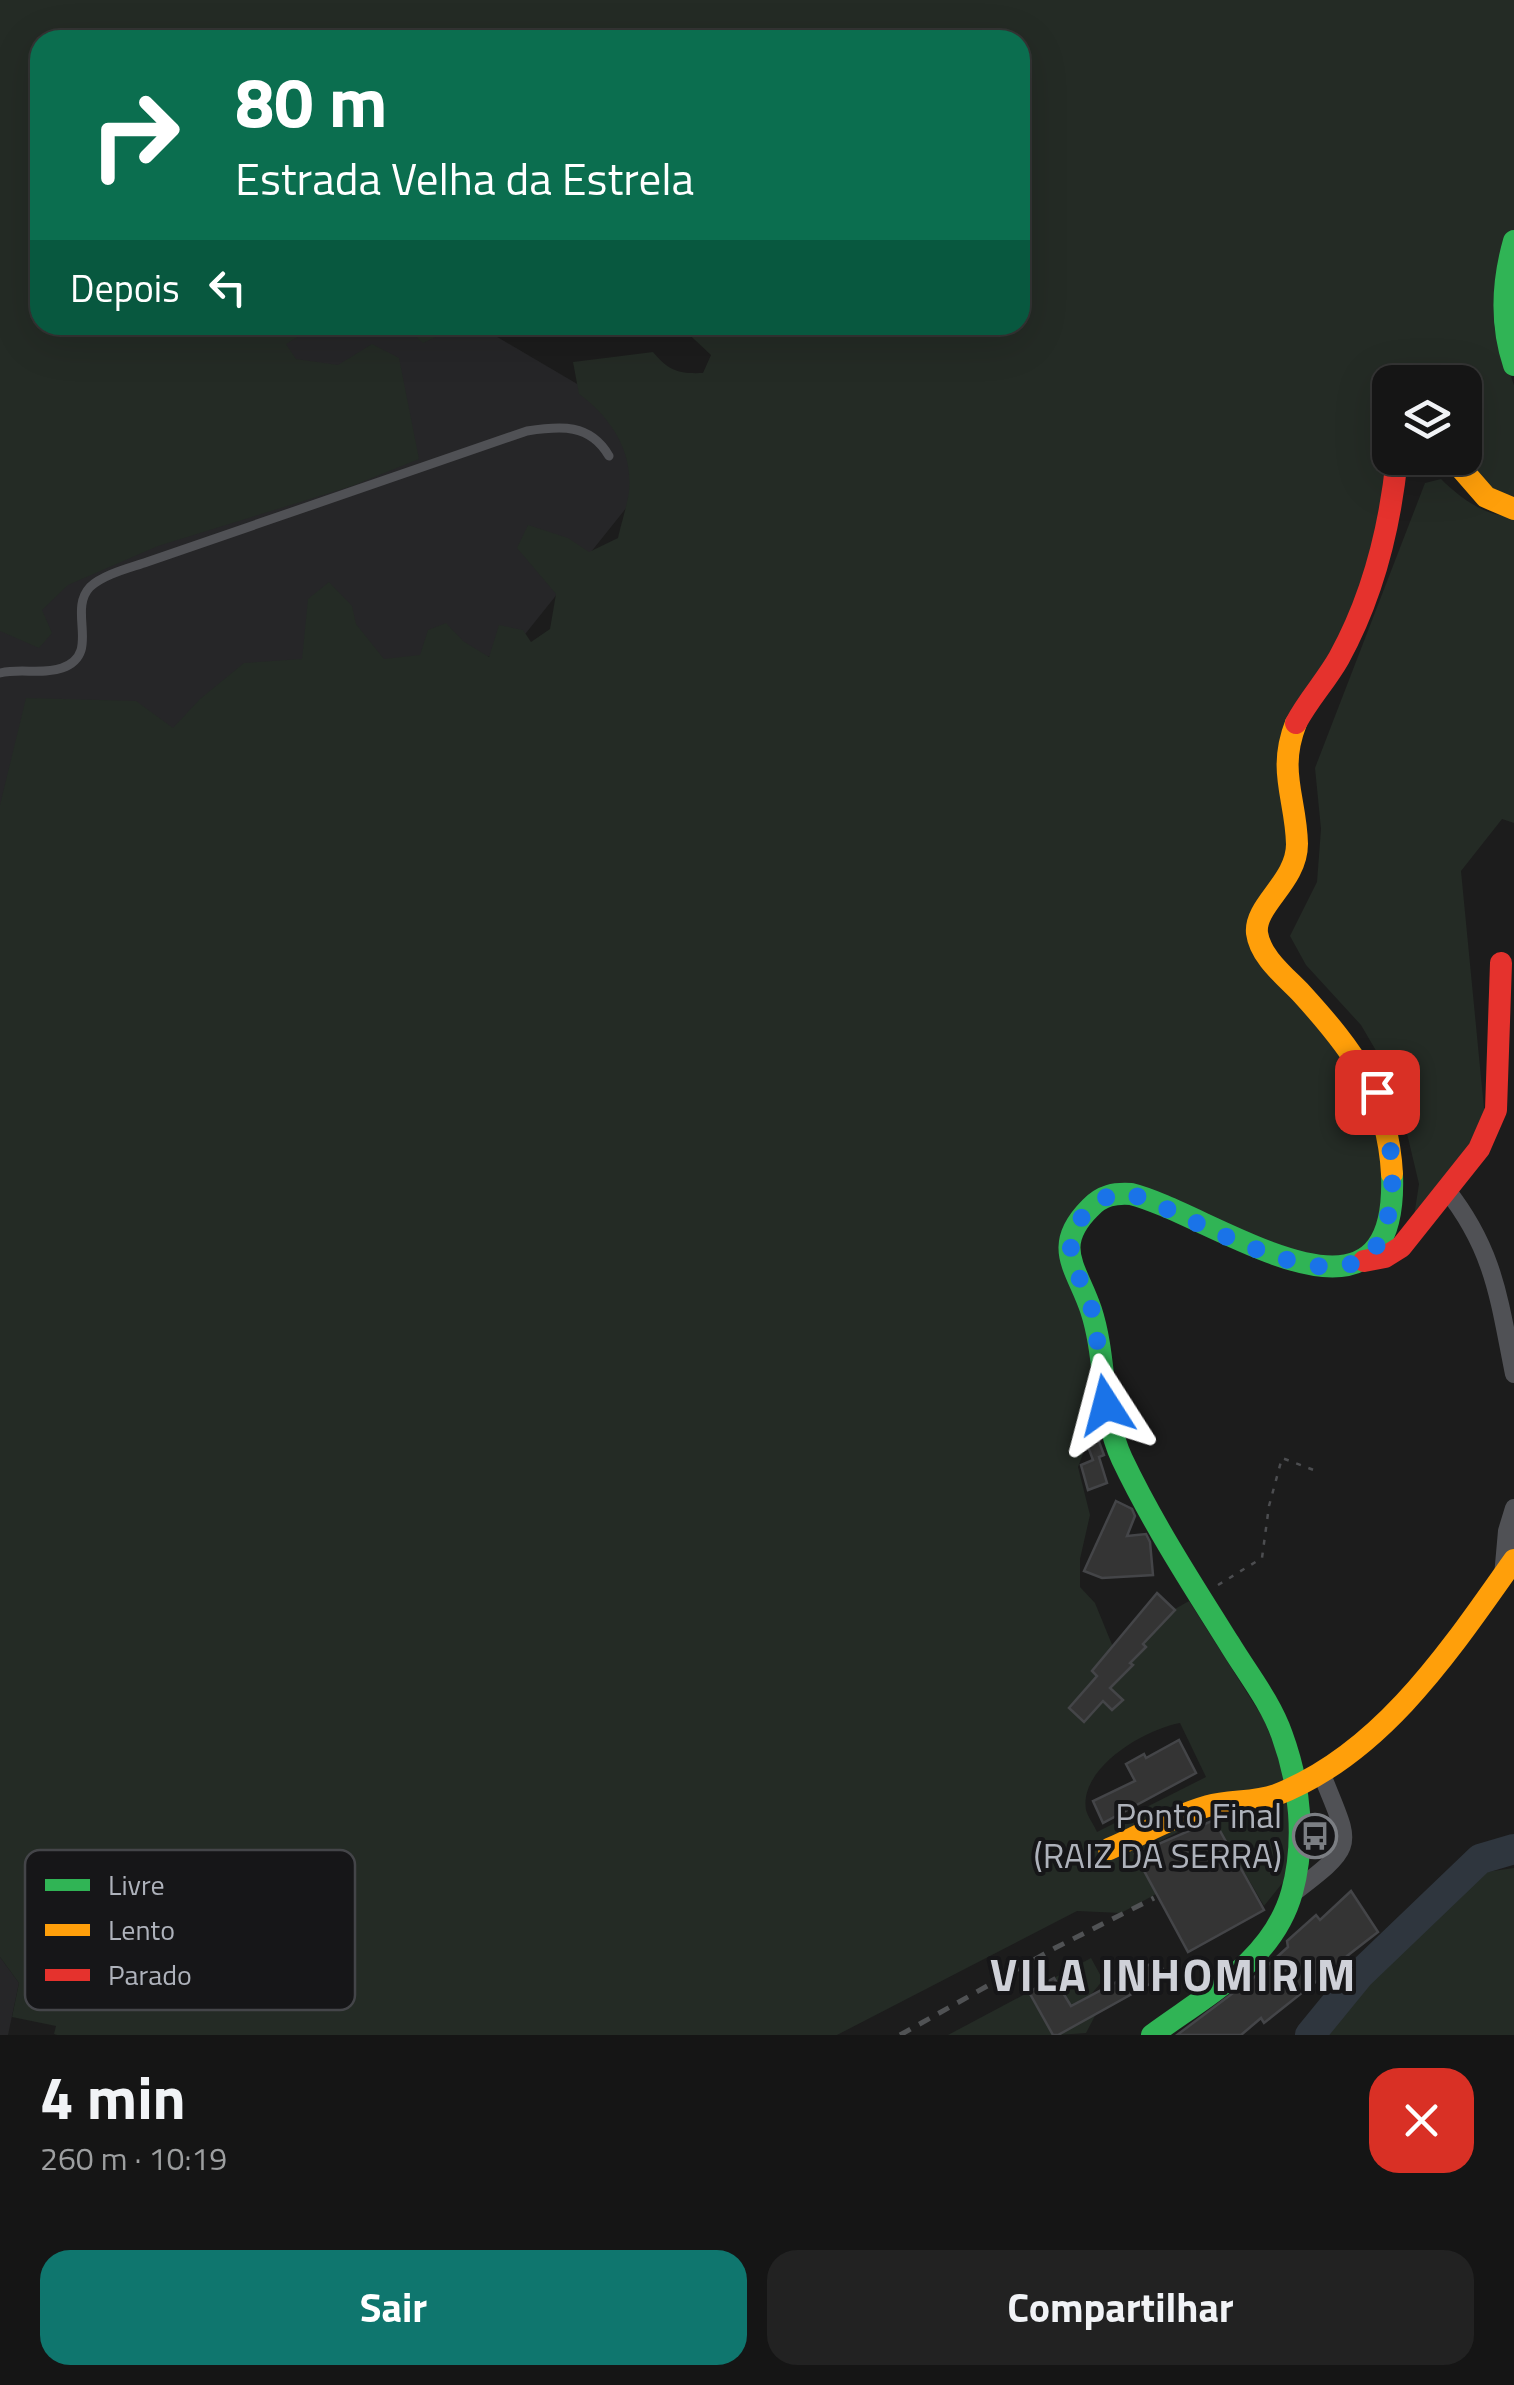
<!DOCTYPE html>
<html lang="pt">
<meta charset="utf-8">
<style>
:root{--surface:#151515;--page:#222;--text:#f1f3f6;--muted:#9d9fa0;--line:#343434;--accent:#0f766e}
body{margin:0;font-family:"Titillium Web",sans-serif;background:var(--page);color:var(--text);height:100vh;display:flex;flex-direction:column;font-size:38px;white-space:nowrap}
*{box-sizing:border-box;margin:0}
p{font-size:32px;color:var(--muted)}
.icon{flex:none;width:55px;height:55px;fill:none;stroke:currentColor;stroke-width:2;stroke-linecap:round;stroke-linejoin:round}
.map{position:relative;height:2035px;overflow:hidden}
.sheet{display:flex;flex-direction:column;background:var(--surface);flex:1}
.sheet>*{flex:none}
.hud{position:absolute;left:30px;top:30px;width:1000px;height:305px;border-radius:30px;box-shadow:0 10px 40px #0002,0 0 0 2px var(--line);background:#0b6e4f;color:#fff;overflow:hidden}
.tools{position:absolute;left:1372px;top:365px;display:grid;gap:20px}
.tools a{display:grid;place-items:center;width:110px;height:110px;border-radius:20px;background:var(--surface);box-shadow:0 10px 40px #0002,0 0 0 2px var(--line);font-size:50px}
.pin{position:absolute;display:grid;place-items:center;width:85px;height:85px;color:#fff;margin:-42px;border-radius:20px;box-shadow:0 5px 15px #0006}
.me{position:absolute;width:110px;margin:-55px;rotate:351deg;stroke-linejoin:round;filter:drop-shadow(0 0 8px #0008)}
.turn{display:flex;align-items:center;gap:35px;height:210px;padding:0 40px;font-size:45px}
.turn .icon{width:130px;height:130px;stroke-width:2.5}
.turn b{display:block;font-size:70px;line-height:85px}
.then{display:flex;align-items:center;height:95px;padding:0 40px;background:#0003;gap:20px;font-size:38px}
.round{display:grid;place-items:center;flex:none;width:105px;height:105px;border-radius:30px;background:var(--page)}
.summary{display:flex;align-items:center;justify-content:space-between;height:170px;padding:0 40px}
h1{font-size:60px;font-weight:700;line-height:75px}
.cta{display:flex;gap:20px;margin-top:auto;padding:20px 40px}
.cta a{flex:1;height:115px;border-radius:30px;background:var(--accent);color:#fff;font-size:40px;font-weight:700;line-height:115px;text-align:center}
.cta a+a{background:var(--page);color:var(--text)}
.map>svg:first-child{display:block}
.built{fill:#262628}
.green{fill:#242b25;fill-rule:evenodd}
.lines{fill:none;stroke-linecap:round;stroke-linejoin:round}
.river{stroke:#2f363e;stroke-width:30}
.building{fill:#343434;stroke:#444548;stroke-width:2.5}
.path{stroke:#4c4d50;stroke-width:2.5;stroke-dasharray:5 8;stroke-linecap:butt}
.lane{stroke:#505155;stroke-width:9}
.street{stroke:#505155;stroke-width:18}
.fast{stroke:#30b455;stroke-width:22}
.slow{stroke:#ff9f0a;stroke-width:22}
.jam{stroke:#e5322d;stroke-width:22}
.rail{stroke:#505254;stroke-width:5;stroke-dasharray:12 10;stroke-linecap:butt}
.route{stroke:#1a73e8;stroke-width:18;stroke-dasharray:0 32.4}
.labels{text-anchor:middle;stroke-width:8;stroke-linejoin:round;paint-order:stroke}
.poi-label{font-size:35px;fill:#aeb2bb;stroke:#161618;text-anchor:end}
.district-label{font-size:45px;font-weight:bold;letter-spacing:2.5px;fill:#cfd1d8;stroke:#161618}
.key{fill:#161618;stroke:#444549;stroke-width:2.5}
.key-label{font-size:28px;fill:#aeb2bb}
</style>
<div class="map">
<svg width="1514" height="2035" viewBox="0 0 1514 2035">
<rect width="100%" height="100%" fill="#1c1c1c"/>
<g class="built">
<path d="M254,325h223l136,80 26,87 -125,156 -514,172v-316z"/>
<path d="M0,1957l19,26 -11,52h-8z"/>
</g>
<g class="green">
<path d="M0,0h1514v240l-20,87 20,58v112c-22,7 -45,-21 -49,-42 -5,-22 0,-50 0,-73h-75v119l-34,115 -58,98 -3,130 -40,80 93,123 36,74 -2,114 -41,31 -211,-73 -57,32 25,154 -6,11 -3,48 -11,29 12,48 -10,44v28l15,16 18,44 -15,29 -14,46 19,-21 10,9 9,-10 -12,-12 22,-22 -2,-3 15,-15 -2,-4 32,-35 14,-8 74,117 21,51 7,72 -7,40 -20,25 -53,-91 -76,39 21,40 -35,19 -44,-2 -240,124h-780l-3,-1 2,-8 -44,-9 7,-34 -19,-26v-1152l26,-107 110,3 37,27 27,-29 44,-36 58,-4 6,-60 21,-17 23,24 4,18 28,35 36,-4 8,-25 18,-7 17,18 26,16 10,-32 24,5 8,12 19,-13 6,-35 -39,-46 11,-23 40,13 21,14 29,-14c3,-14 10,-36 11,-47 4,-41 -19,-74 -50,-97l-6,-32 80,-10c16,19 26,22 50,21l8,-18 -32,-30h341v-285h-980v285h278l-32,19 10,15 42,6 34,-21 27,14 20,101 -67,27 -194,60 -90,39 -26,25 10,23 -13,15 -39,-17zM1180,1723l26,54 -109,55c-3,-7 -9,-15 -11,-22 -7,-43 60,-81 94,-87z"/>
<path d="M404,325h58l-39,18z"/>
<path d="M1441,479c19,19 46,39 73,37v307l-12,-4 -41,52 25,258 -75,107 8,-52 -24,-101 -34,-58 -55,-60 -16,-29 27,-54 4,-53 -6,-61 110,-285z"/>
<path d="M1514,1868v167h-190l19,-18 23,-33 120,-112z"/>
<path d="M1091,1958l12,22 -14,17 8,15 -11,21 -28,2 22,-13 -26,-44z"/>
<path d="M1029,1992l24,43h-105z"/>
</g>
<g class="lines">
<path class="river" d="M1310,2035l49,-60 121,-116 34,-10"/>
</g>
<g class="building">
<path d="M1098,1439l6,16 -5,2 8,26 -19,7 -7,-25 12,-5 -6,-16z"/>
<path d="M1116,1501l16,8 3,7 -8,20 19,-2 4,8 3,33 -51,3 -18,-7z"/>
<path d="M1157,1593l18,17 -32,34 3,3 -16,16 3,2 -23,23 13,12 -11,10 -9,-9 -19,21 -15,-14 28,-32 -5,-5z"/>
<path d="M1179,1740l17,33 -93,50 -10,-22 42,-20 -9,-17 18,-10 2,4z"/>
<path d="M1214,1820l50,90 -76,42 -53,-98z"/>
<path d="M1351,1891l27,41 -31,24 -27,27 -2,-3 -54,43 -3,-5 -20,17h-64l80,-60 31,-28 -1,-6 29,-26 4,5z"/>
<path d="M1158,1960l8,15 -108,60h-5l-24,-43 25,-14 17,28z"/>
</g>
<g class="lines">
<path class="path" d="M1218,1585l44,-27 7,-52 13,-48 37,14"/>
<path class="lane" d="M0,673c20,-5 43,2 62,-5 40,-14 5,-57 28,-81 14,-13 40,-19 57,-25l380,-131c33,-5 63,-8 82,25"/>
<g class="street">
<path d="M1446,1189c49,62 53,111 68,185"/>
<path d="M1503,1576l4,-45 7,-23"/>
<path d="M1293,1893c67,-51 57,-46 28,-121"/>
</g>
<g class="fast">
<path d="M1514,241c-12,42 -14,82 0,124"/>
<path d="M1152,2035c54,-40 121,-74 140,-143 14,-51 8,-108 -10,-157 -12,-34 -35,-62 -53,-92 -38,-60 -77,-121 -107,-184 -22,-48 -15,-100 -31,-149 -14,-42 -40,-63 -1,-102 12,-13 25,-15 41,-14 81,20 268,164 261,-20"/>
</g>
<g class="slow">
<path d="M1452,458l34,39 28,12"/>
<path d="M1296,723c-19,48 0,75 1,121 0,38 -43,61 -40,89 3,24 29,44 45,61 51,56 86,102 90,180"/>
<path d="M1109,1849c33,-14 64,-33 99,-43 22,-6 47,-3 68,-11 106,-41 175,-146 238,-235"/>
</g>
<g class="jam">
<path d="M1296,723c12,-23 30,-42 43,-65 34,-62 51,-130 58,-200"/>
<path d="M1364,1261l21,-4 16,-10 78,-98 17,-39 5,-147"/>
</g>
<path class="rail" d="M900,2035l155,-87 99,-50"/>
</g>
<g class="lines">
<path class="route" d="M1106,1405c-6,-29 -7,-58 -12,-86 -8,-44 -44,-67 -6,-109 12,-13 24,-16 42,-16 59,17 227,132 255,33 14,-45 6,-90 -8,-135"/>
</g>
<defs>
<symbol id="bus-ring" viewBox="-11 -11 22 22"><circle r="9.5" fill="#161618" stroke="#7b7e83" stroke-width="1.5"/><path d="M-5-6H5V4H4V6H2V4H-2V6H-4V4H-5ZM-3.5-4V0h7V-4ZM-3.5 1.2v1.5H-2V1.2ZM2 1.2v1.5H3.5V1.2Z" fill="#7b7e83"/></symbol>
</defs>
<g fill-rule="evenodd">
<use href="#bus-ring" x="1290" y="1811" width="50" height="50"/>
</g>
<g class="labels">
<g class="poi-label">
<text x="1282" y="1828">Ponto Final<tspan x="1282" dy="40">(RAIZ DA SERRA)</tspan></text>
</g>
<g class="district-label">
<text x="1174" y="1991">VILA INHOMIRIM</text>
</g>
</g>
<rect x="25" y="1850" width="330" height="160" rx="15" class="key"/>
<rect x="45" y="1879" width="45" height="12" fill="#30b455"/>
<rect x="45" y="1924" width="45" height="12" fill="#ff9f0a"/>
<rect x="45" y="1969" width="45" height="12" fill="#e5322d"/>
<g class="key-label">
<text x="108" y="1895">Livre</text>
<text x="108" y="1940">Lento</text>
<text x="108" y="1985">Parado</text>
</g>
</svg>
<div class="tools">
<a><svg class="icon" aria-label="layers" viewBox="0 0 24 24"><path d="M12 4l9 5-9 5-9-5zM3 14l9 5 9-5"/></svg></a>
</div>
<div class="pin" style="left:1377px;top:1092px;background:#d93025"><svg class="icon" aria-label="arrive" viewBox="0 0 24 24"><path d="M6 21V4h12l-3 4 3 4H6"/></svg></div>
<svg class="me" style="left:1106px;top:1405px" viewBox="-20 -20 40 40"><path d="M0-17L14 15 0 8-14 15z" fill="#1a73e8" stroke="#fff" stroke-width="4"/></svg>
<div class="hud">
<div class="turn"><svg class="icon" aria-label="right" viewBox="0 0 24 24"><path d="M7 20v-9h11M14 6l5 5-5 5"/></svg><div><b>80 m</b>Estrada Velha da Estrela</div></div>
<div class="then">Depois<svg class="icon" aria-label="left" viewBox="0 0 24 24"><path d="M17 20v-9H6M10 6l-5 5 5 5"/></svg></div>
</div>
</div>
<section class="sheet">
<div class="summary"><div><h1>4 min</h1><p>260 m · 10:19</p></div><a class="round" style="background:#d93025;color:#fff"><svg class="icon" aria-label="close" viewBox="0 0 24 24"><path d="M6 6l12 12M18 6L6 18"/></svg></a></div>
<div class="cta"><a>Sair</a><a>Compartilhar</a></div>
</section>
